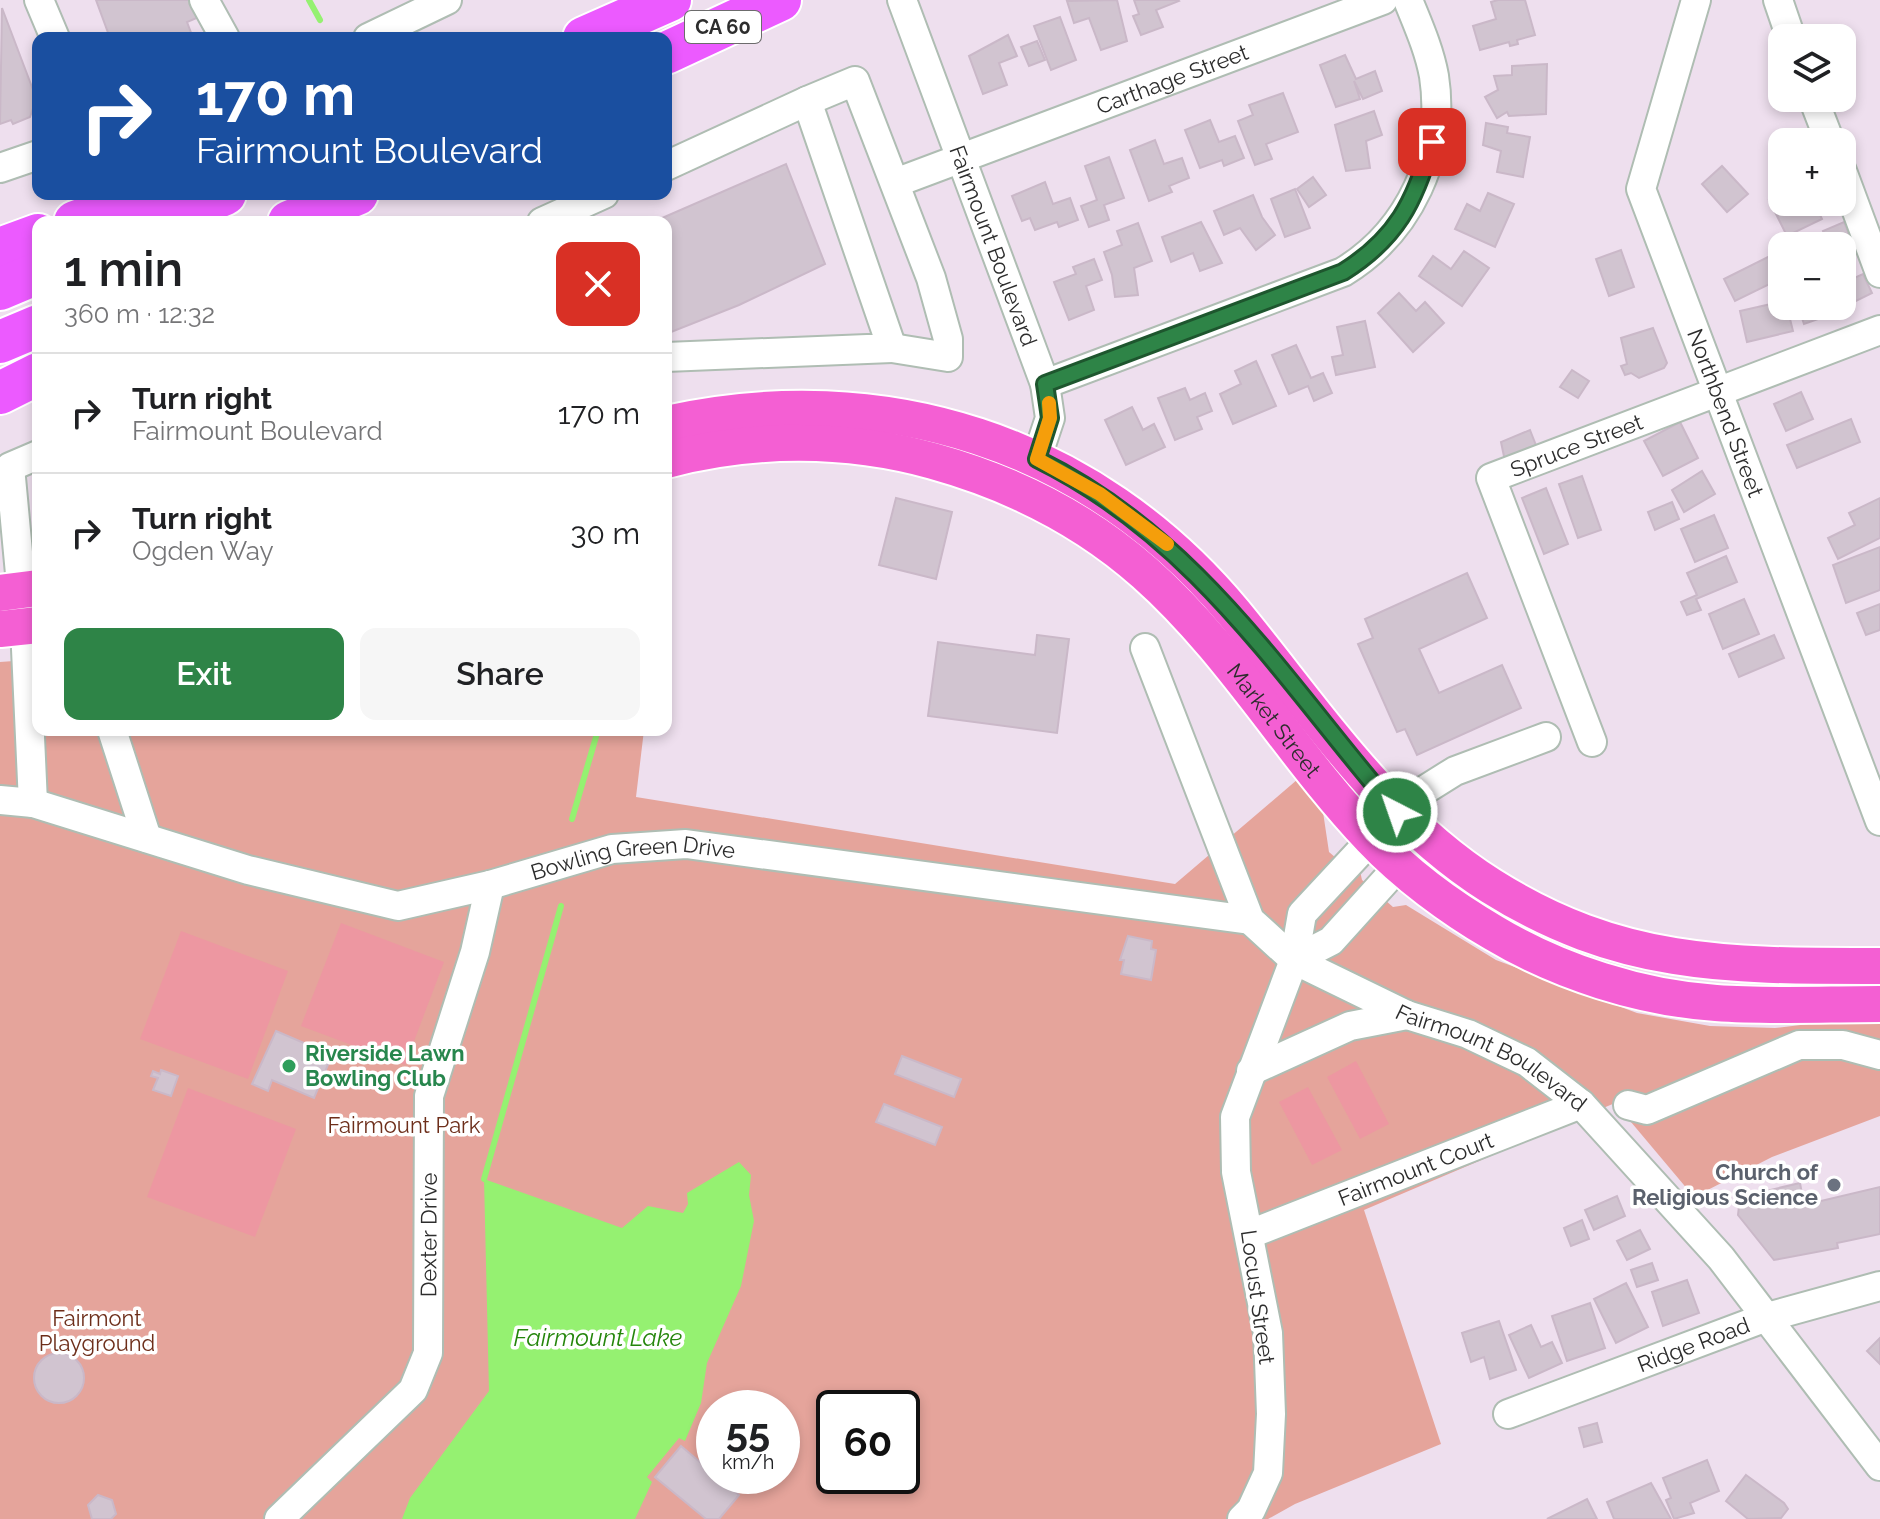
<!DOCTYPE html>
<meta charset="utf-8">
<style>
:root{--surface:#fff;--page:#f6f6f6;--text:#202124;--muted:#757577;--line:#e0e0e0;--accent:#2e8447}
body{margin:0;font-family:Raleway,sans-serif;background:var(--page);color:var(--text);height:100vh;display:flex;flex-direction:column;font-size:30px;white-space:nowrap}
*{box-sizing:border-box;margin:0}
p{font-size:26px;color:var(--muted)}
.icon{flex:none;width:44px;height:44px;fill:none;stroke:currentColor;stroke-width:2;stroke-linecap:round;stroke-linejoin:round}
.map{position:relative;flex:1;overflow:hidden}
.panel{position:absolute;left:32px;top:216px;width:640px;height:520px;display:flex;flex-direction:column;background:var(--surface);border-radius:16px;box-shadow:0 4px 12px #0003}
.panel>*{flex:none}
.guide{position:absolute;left:32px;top:32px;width:640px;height:168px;border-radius:16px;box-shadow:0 4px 12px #0003;background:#1a4fa0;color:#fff;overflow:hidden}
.buttons{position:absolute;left:1768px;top:24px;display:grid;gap:16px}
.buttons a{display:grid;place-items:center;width:88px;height:88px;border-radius:16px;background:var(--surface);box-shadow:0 4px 12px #0003;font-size:40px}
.speed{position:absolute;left:696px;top:1390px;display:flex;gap:16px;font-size:40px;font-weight:700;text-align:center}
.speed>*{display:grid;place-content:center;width:104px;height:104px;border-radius:50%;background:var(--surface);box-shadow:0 4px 12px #0003;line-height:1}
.speed small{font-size:20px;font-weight:400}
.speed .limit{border:4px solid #111;border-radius:12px;background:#fff;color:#111}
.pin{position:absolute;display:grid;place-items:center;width:68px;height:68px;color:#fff;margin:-34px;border-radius:16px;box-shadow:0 4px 12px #0006}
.me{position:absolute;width:88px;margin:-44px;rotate:319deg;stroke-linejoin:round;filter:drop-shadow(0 0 6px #0008)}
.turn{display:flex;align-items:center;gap:28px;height:168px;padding:0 32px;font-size:36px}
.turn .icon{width:104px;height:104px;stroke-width:2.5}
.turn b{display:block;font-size:56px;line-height:68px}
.round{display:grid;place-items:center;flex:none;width:84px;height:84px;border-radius:16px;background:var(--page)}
.summary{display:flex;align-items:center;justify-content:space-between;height:136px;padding:0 32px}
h1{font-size:48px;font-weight:600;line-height:60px}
.action{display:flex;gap:16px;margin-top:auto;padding:16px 32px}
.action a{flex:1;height:92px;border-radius:16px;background:var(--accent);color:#fff;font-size:32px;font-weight:600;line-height:92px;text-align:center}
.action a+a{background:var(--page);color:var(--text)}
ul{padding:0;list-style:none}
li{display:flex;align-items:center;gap:24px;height:120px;padding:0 32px;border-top:2px solid var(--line)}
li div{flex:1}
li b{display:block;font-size:30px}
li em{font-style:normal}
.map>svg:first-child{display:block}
.green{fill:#e5a49b;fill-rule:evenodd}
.pitch{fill:#ed97a1}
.water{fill:#95f171}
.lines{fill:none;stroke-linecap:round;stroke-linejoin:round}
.stream{stroke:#95f171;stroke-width:6}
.building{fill:#d1c4d0;stroke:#cab8c8;stroke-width:2}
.minor-casing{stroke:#afbdb3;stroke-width:32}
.major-casing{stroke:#fff;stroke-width:40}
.highway-casing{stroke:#fff;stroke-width:46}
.minor{stroke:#fff;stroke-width:28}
.major{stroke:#f45fd3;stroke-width:36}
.highway{stroke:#ec5aff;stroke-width:42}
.route-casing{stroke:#1e562e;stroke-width:20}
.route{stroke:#2e8447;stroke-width:14}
.slow{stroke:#f59e0b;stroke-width:14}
.leisure-dot{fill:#2e9e5b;stroke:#fff;stroke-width:3}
.worship-dot{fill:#6b7280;stroke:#fff;stroke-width:3}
.labels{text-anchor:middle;stroke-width:7;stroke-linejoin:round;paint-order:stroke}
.shield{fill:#fff;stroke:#6c6c6c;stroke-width:2}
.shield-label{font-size:20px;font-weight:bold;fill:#2d2d2d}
.street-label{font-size:22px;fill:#2d2d2d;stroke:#fff}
.leisure-label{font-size:22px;font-weight:bold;fill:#27864d;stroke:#fff;text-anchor:start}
.park-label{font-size:22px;fill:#6d2e1a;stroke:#fff}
.worship-label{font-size:22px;font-weight:bold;fill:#5b616d;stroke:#fff;text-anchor:end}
.water-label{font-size:24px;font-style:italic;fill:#25860c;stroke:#fff}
</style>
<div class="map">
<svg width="1880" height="1519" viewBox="0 0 1880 1519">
<rect width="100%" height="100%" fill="#eedfee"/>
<path class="green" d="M28,660l10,70h606l-8,67 539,87 123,-105 25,33 6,40 22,19h9l2,9 31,27 13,-2 90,55 141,53 73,13 65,2 50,-6 55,2v92l-108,41 -78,40 -79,-94 -251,107 77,234 -146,60 -27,15h-1268v-857zM714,1408h68v68h-68zM834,1408h68v68h-68z"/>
<g class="pitch">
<path d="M341,923l103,39 -39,103 -104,-39z"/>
<path d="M181,931l107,40 -40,108 -108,-40z"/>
<path d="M1356,1061l33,63 -29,15 -33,-62z"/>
<path d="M1308,1087l34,63 -30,15 -33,-63z"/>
<path d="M188,1088l108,41 -41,108 -108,-40z"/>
</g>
<path class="water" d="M739,1162l12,13 -2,20 5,26 -13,65 -34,77 -6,40 -16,38 -6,-3 -32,39 5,5 -17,37h-233l8,-21 79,-107 -5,-212 138,49 26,-22 35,7 5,-9 -1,-11z"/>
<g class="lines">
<g class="stream">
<path d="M309,0l11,20"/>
<path d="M572,819l26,-89"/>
<path d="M484,1179l77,-273"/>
</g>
</g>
<g class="building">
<path d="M96,0h96l7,17 -12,5 6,16h-83z"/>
<path d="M1117,0l10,41 -26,9 -12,-32 -15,5 -7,-22z"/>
<path d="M1134,0h44l1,1 -23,9 7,17 -22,8 -8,-19 6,-2z"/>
<path d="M1498,0h27l10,35 -18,5 1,4 -8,2 -1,-4 -29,8 -7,-24 23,-7 -5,-17z"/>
<path d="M2,8l33,87 3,-1 -8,23 -17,7 -2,-4 -11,4z"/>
<path d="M1060,17l16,43 -25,10 -17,-44z"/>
<path d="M1008,35l9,21 -18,7 8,22 -24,9 -14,-38z"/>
<path d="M1037,41l8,19 -16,6 -8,-19z"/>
<path d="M1345,55l11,24 19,-8 7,20 -19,8 -9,-18 6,18 -24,8 -16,-42z"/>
<path d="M1547,64l-1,50 -37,2 -2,-4 -10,6 -12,-21 13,-7 -4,-14 18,-1v-9z"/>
<path d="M1283,93l15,39 -32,12 6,15 -17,6 -17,-44 15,-6 -4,-10z"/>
<path d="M1374,111l8,24 -16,6 4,27 -24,3 -11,-46z"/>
<path d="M1210,120l9,22 16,-6 9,22 -20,8 -2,-6 -22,8 -15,-38z"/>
<path d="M1486,123l22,4 -1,6 23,4 -7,40 -26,-5 4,-21 -18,-6z"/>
<path d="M1155,140l9,24 18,-6 7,20 -20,8 3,6 -23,9 -19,-51z"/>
<path d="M1109,157l15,41 -20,7 5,15 -20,7 -8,-21 16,-6 -12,-34z"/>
<path d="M786,164l39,100 -86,41 -73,29v-112h-13z"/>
<path d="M1722,166l26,28 -21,18 -25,-28z"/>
<path d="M1313,177l13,18 -17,12 -12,-18z"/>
<path d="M1045,182l8,22 17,-6 8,22 -19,7 -2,-5 -22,8 -5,-12 -8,3 -10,-25z"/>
<path d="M1295,189l15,39 -25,9 -14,-38z"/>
<path d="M1488,193l26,11 -19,43 -40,-18 12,-25 13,7z"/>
<path d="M1782,194v8h32l8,17 -35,17 -18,-36z"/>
<path d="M1253,195l9,22 13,18 -19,15 -16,-22 -16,7 -10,-24z"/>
<path d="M1201,222l21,41 -22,8 -7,-18 -22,9 -9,-25z"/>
<path d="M1844,222l10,25 -12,5v-6h-13l-6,-15z"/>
<path d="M1138,223l14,38 -18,7 4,27 -23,2 -3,-22 -8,-23 18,-7 -5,-14z"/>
<path d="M1621,250l13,37 -25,9 -13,-37z"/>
<path d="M1464,251l25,17 -27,38 -43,-30 14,-20 18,13z"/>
<path d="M1776,253l6,12v13l-47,23 -11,-22z"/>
<path d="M1094,259l8,21 -16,6 8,24 -25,10 -15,-38 22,-8 -3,-7z"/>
<path d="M1863,274l9,19 -20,10 -9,-20z"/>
<path d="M1399,293l17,18 9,-9 19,21 -31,29 -35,-39z"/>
<path d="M1771,304l3,11 14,-4 5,20 -46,11 -7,-31z"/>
<path d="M1798,306h21l5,11 -20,7z"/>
<path d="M1365,321l10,46 -39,8 -4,-18 11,-2 -6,-28z"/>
<path d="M1653,328l14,35 -3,5 -25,10 -8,-5 -6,2 -4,-9 6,-2 -6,-26z"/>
<path d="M1296,345l15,33 12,-5 9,20 -18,8 -6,-15 -19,8 -17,-39z"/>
<path d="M1256,361l20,45 -43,18 -13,-30 21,-10 -6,-13z"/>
<path d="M1572,370l17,11 -11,17 -18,-11z"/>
<path d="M1185,388l5,12 15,-7 7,18 -15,6 5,12 -27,11 -17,-42z"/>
<path d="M1801,392l12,27 -27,12 -12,-27z"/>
<path d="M1132,407l11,23 11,-6 11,23 -39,18 -21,-45z"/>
<path d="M1851,419l9,23 -63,26 -10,-23z"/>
<path d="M1680,422l18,36 -35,18 -19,-35z"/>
<path d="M1530,430l7,18 -32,13 -4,-19z"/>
<path d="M1702,471l13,23 -31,18 -12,-22z"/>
<path d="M1582,476l19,54 -23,8 -19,-54z"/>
<path d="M1546,488l22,56 -24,10 -22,-56z"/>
<path d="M896,498l56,14 -16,67 -57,-14z"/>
<path d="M1880,498v40l-42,21 -10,-21 27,-13 -6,-12z"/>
<path d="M1672,502l7,17 -24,11 -7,-18z"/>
<path d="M1714,515l14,33 -33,14 -14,-33z"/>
<path d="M1880,547v43l-34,13 -13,-38z"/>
<path d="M1726,556l11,26 -41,17 5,11 -14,5 -6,-13 16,-7 -10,-22z"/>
<path d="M1467,573l20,45 -68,31 20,44 63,-28 19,43 -104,47 -12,-26 -8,3 -39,-88 15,-6 -8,-19z"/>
<path d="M1744,599l15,35 -36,15 -14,-35z"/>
<path d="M1880,604v26l-14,5 -9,-22z"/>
<path d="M1037,635l32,4 -12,94 -129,-17 10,-74 97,13z"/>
<path d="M1774,635l10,23 -45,19 -10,-23z"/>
<path d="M1128,936l24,5 -1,8 5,1 -5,30 -30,-6 3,-14h-4z"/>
<path d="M276,1031l56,24 -18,43 -42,-18 -4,11 -16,-7z"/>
<path d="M902,1056l59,23 -7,18 -59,-23z"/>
<path d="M161,1070l17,6 -7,20 -18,-6 5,-12 -7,-2 2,-5 7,3z"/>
<path d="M884,1104l58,23 -7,18 -59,-23z"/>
<path d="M1800,1183l4,22 76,-18v47l-43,9 1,5 -64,12 -36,-45 2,-18z"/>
<path d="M1617,1196l8,20 -31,14 -9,-20z"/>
<path d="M1582,1220l7,19 -18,7 -7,-18z"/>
<path d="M1640,1230l10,19 -23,11 -10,-19z"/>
<path d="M1652,1263l6,17 -21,7 -6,-17z"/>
<path d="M1687,1280l12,33 -36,13 -11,-34z"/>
<path d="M1626,1283l22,44 -32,16 -22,-44z"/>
<path d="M1590,1303l15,45 -38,13 -15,-45z"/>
<path d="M1499,1321l17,49 -26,9 -6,-22 -13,5 -9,-29z"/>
<path d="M1531,1325l10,22 11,-5 10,21 -33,15 -20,-43z"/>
<path d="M1880,1338v26l-13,-13z"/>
<circle cx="59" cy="1378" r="25"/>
<path d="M1597,1423l5,19 -18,5 -5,-19z"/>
<path d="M681,1446l58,49 -20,24h-13l-51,-42z"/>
<path d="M1707,1460l12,31 -29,12 4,10 -20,6 -8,-19 5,-2 -8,-20z"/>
<path d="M1746,1475l38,28 4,6 -7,9 -33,1 -22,-18z"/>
<path d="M1651,1483l20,36h-57l-7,-17z"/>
<path d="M98,1495l14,5 4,14 -5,5h-19l-4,-14z"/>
<path d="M1587,1499l10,20h-50z"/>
</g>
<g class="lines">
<defs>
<g id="minor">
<path d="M39,0l16,38"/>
<path d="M204,0l21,38"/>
<path id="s1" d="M902,0l143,384 5,34 -20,60"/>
<path id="s2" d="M1696,0l-55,189 239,632"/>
<path d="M1778,0l13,38"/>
<path d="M368,38l79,-38"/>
<path d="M1813,98l17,44"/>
<path d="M807,101l48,-20 76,197 17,61v18l-56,-9"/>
<path d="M666,166l141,-65 85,247 -226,9"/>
<path d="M0,168l38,-13"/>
<path d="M1842,171l38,102"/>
<path id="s3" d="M895,183l488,-183"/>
<path d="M542,222l62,-28"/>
<path d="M1045,384l298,-112c66,-40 103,-118 91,-196 -5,-27 -16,-51 -26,-76"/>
<path id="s4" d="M1145,648l105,272 44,40 113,55 61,19 59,28 54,42 140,154 159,208"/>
<path d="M112,730l35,108"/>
<path id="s5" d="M1592,742l-101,-264 389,-148"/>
<path id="s6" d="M0,800l33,3 215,67 150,36 92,-21 122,-36 74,-5 564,76"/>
<path d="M33,803l-8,-176 -15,-160 28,-12"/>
<path d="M1294,960l37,-19 94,-104"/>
<path d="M1251,1071l99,-45 57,-11"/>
<path d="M1628,1105l19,5 152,-65h44l37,10"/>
<path id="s7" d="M1250,1234l331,-130"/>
<path id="s8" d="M1508,1414l256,-96 116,-32"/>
<path id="s9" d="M279,1519l134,-129 15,-37 1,-257 46,-144 15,-67"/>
<path d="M1242,1519l9,-9 17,-37 3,-59 -3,-81 -32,-161 -1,-55 59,-157 8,-46 95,-102 26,-21 32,-20 91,-34"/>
</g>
<g id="major">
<path d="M666,424c216,-48 426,18 568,189 79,96 150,206 257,273 130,82 241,80 389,80"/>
<path id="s10" d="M666,460c86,-23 181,-23 267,1 79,22 150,57 212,112 87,77 146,181 226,265 34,36 80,70 123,95 65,39 147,65 222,70 55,4 110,1 164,1"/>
<path d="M0,593l38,-5"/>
<path d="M0,629l38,-4"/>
</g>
<g id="highway">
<path d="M584,38l86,-38"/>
<path d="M666,53l114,-53"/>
<path d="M75,222l78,-28"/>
<path d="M158,222l67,-28"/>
<path d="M289,222l68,-28"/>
<path d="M0,249l38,-14"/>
<path d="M0,289l38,-16"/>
<path d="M0,342l38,-16"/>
<path d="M0,393l38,-19"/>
</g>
</defs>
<use href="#minor" class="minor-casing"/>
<use href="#major" class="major-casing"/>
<use href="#highway" class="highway-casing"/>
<use href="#minor" class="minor"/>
<use href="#major" class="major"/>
<use href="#highway" class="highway"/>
</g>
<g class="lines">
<defs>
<path id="route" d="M1397,812c-113,-131 -199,-274 -360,-353l13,-41 -5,-34 298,-112c53,-33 72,-70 89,-130"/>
</defs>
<use href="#route" class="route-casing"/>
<use href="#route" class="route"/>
<path class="slow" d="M1049,403l1,15 -13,41 63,35 67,50"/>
</g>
<circle class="leisure-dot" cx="289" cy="1066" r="8"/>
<circle class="worship-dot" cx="1834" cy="1185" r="8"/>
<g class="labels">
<rect class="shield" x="685" y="11" width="76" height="32" rx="6"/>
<g class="shield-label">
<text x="723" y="34">CA 60</text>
</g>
<g class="street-label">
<text dy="8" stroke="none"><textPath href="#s3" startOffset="296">Carthage Street</textPath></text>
<text dy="8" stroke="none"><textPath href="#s1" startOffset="262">Fairmount Boulevard</textPath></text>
<text dy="8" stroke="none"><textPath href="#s2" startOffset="436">Northbend Street</textPath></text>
<text dy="8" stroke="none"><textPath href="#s5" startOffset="374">Spruce Street</textPath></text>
<text dy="8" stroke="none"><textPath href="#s10" startOffset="708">Market Street</textPath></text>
<text dy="8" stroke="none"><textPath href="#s6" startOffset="654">Bowling Green Drive</textPath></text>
<text dy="8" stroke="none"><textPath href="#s4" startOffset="572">Fairmount Boulevard</textPath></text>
<text dy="8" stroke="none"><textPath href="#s7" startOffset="178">Fairmount Court</textPath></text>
<text dy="8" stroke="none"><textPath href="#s9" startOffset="344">Dexter Drive</textPath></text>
<text transform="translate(1258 1297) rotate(82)" y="8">Locust Street</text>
<text dy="8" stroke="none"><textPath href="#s8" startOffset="198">Ridge Road</textPath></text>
</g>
<g class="leisure-label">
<text x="305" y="1061">Riverside Lawn<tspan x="305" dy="25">Bowling Club</tspan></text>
</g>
<g class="park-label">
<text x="404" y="1133">Fairmount Park</text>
<text x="97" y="1326">Fairmont<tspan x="97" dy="25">Playground</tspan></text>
</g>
<g class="worship-label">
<text x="1818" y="1180">Church of<tspan x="1818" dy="25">Religious Science</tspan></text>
</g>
<g class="water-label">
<text x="598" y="1346">Fairmount Lake</text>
</g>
</g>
</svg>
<div class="buttons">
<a><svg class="icon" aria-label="layers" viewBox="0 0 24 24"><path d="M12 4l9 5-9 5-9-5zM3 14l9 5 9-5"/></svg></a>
<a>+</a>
<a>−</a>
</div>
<div class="speed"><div>55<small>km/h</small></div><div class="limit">60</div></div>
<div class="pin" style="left:1432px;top:142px;background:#d93025"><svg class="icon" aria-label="arrive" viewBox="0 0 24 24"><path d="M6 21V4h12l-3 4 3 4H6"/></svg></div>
<svg class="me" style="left:1397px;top:812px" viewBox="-20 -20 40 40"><circle r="17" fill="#2e8447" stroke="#fff" stroke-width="3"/><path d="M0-11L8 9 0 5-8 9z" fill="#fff"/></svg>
<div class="guide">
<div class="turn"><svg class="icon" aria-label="right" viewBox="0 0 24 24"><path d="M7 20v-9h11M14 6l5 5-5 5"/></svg><div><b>170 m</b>Fairmount Boulevard</div></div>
</div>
<section class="panel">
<div class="summary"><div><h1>1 min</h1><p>360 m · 12:32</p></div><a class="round" style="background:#d93025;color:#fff"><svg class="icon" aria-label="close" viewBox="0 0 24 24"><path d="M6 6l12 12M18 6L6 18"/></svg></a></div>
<ul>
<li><svg class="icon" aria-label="right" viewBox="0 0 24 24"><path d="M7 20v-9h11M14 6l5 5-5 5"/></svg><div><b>Turn right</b><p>Fairmount Boulevard</p></div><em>170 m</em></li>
<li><svg class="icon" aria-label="right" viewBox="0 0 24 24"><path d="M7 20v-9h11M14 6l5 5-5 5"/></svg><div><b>Turn right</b><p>Ogden Way</p></div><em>30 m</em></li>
</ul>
<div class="action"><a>Exit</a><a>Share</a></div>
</section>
</div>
